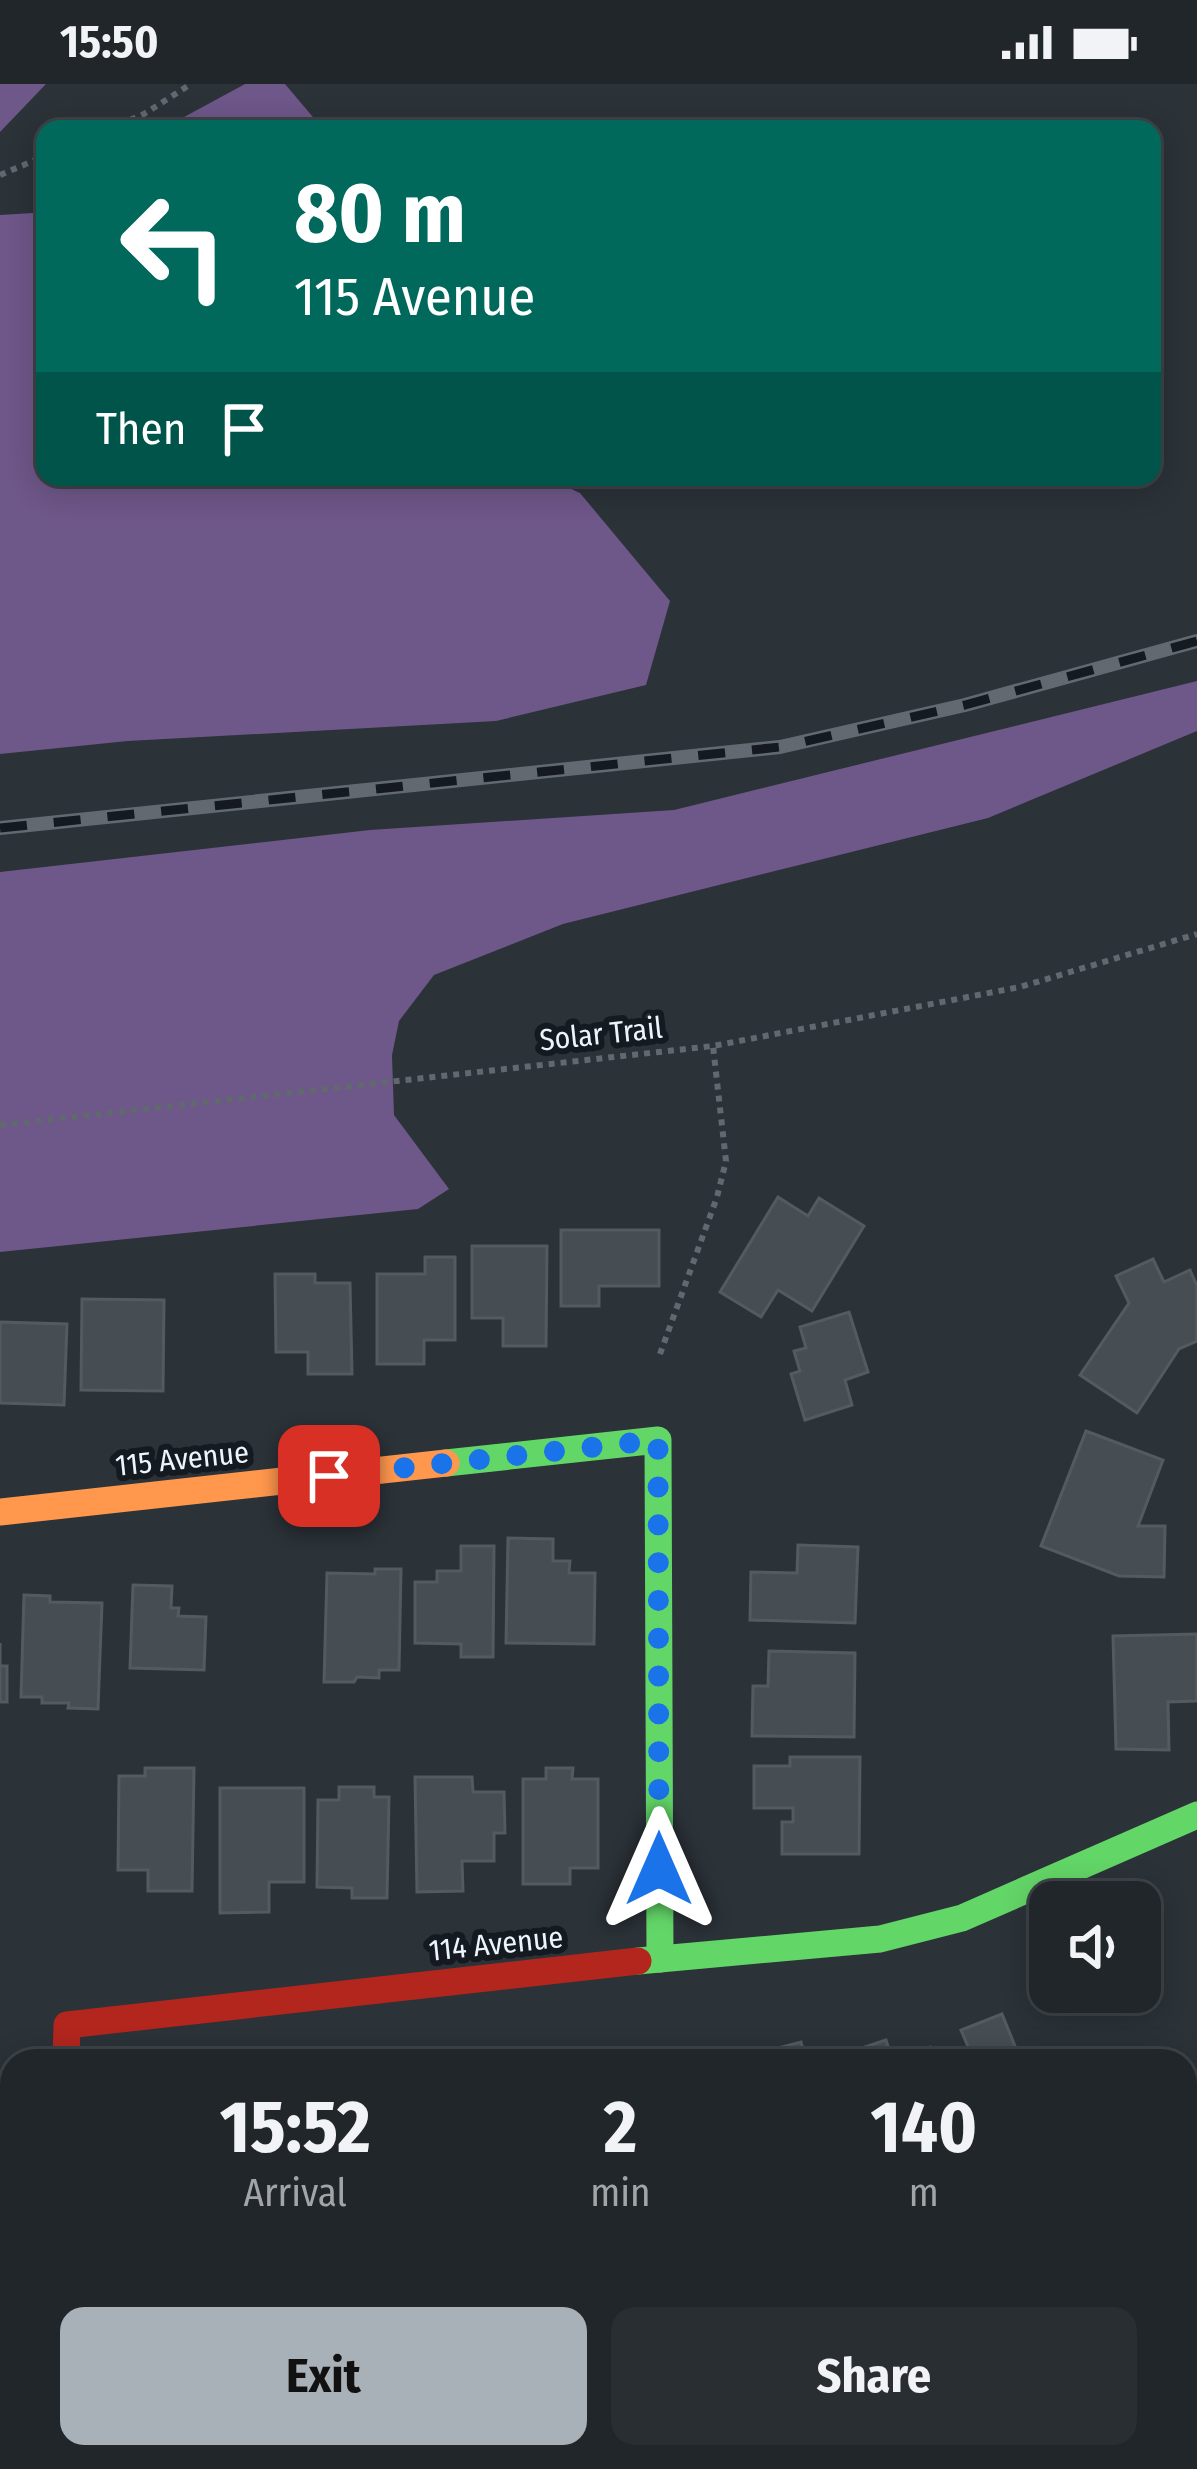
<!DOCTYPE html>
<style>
:root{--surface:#20262a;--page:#282e32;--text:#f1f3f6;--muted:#a2a5a8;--line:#3d4347;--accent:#a8b1b7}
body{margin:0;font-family:"Fira Sans Condensed",sans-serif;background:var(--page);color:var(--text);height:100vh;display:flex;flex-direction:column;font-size:45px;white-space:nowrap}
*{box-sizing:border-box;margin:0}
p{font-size:39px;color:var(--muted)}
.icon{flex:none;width:66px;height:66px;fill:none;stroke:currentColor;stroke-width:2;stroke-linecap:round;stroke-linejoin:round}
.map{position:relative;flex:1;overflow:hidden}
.panel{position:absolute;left:0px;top:1965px;width:1197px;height:420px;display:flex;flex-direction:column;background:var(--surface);border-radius:36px 36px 0 0;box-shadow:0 6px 30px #0003,0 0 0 3px var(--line)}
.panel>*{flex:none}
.hud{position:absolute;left:36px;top:36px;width:1125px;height:366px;border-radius:24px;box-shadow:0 6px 30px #0003,0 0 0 3px var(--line);background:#00695c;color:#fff;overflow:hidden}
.fabs{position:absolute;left:1029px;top:1797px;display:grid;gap:24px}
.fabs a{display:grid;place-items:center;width:132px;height:132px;border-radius:24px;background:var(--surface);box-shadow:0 6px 30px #0003,0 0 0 3px var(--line);font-size:60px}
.pin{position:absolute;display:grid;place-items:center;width:102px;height:102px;color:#fff;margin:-51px;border-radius:24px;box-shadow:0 6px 18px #0006}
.me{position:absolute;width:132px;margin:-66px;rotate:0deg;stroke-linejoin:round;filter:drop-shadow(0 0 9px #0008)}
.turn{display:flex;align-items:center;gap:42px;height:252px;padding:0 60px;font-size:54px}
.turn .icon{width:156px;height:156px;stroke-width:2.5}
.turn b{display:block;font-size:84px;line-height:102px}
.then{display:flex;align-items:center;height:114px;padding:0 60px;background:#0003;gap:24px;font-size:45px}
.eta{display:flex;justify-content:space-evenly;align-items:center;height:204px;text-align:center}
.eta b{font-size:72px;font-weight:700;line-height:84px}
.button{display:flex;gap:24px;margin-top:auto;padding:24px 60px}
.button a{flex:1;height:138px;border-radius:24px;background:var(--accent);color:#111;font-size:48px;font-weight:700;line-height:138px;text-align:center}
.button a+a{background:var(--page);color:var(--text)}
.status{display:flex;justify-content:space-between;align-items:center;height:84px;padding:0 60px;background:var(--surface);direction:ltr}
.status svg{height:33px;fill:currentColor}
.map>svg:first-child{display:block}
.forest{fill:#6e5789}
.building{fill:#474e53;stroke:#545b5f;stroke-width:3}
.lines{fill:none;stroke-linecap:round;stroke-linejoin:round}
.path{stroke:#62686f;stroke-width:6;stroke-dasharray:6 6;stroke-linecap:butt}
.street{stroke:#656976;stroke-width:42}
.fast{stroke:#63d668;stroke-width:27}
.slow{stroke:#ff974d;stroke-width:27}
.jam{stroke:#b3261e;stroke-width:27}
.rail-casing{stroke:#636971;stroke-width:14}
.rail{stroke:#141a1f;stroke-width:9;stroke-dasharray:27;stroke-linecap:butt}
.route{stroke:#1a73e8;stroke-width:21;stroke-dasharray:0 37.8}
.labels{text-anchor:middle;stroke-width:12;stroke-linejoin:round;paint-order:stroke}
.street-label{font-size:30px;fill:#ecf5fc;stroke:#141a1f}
</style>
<div class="status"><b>15:50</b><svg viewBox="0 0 49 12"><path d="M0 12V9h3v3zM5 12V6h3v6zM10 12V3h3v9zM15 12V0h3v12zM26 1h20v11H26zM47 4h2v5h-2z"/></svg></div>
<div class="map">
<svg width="1197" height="2385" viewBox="0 0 1197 2385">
<rect width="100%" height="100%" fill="#2b3238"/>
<g class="forest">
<path d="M0,0h46l-46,48z"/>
<path d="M245,0h40l38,45h-161z"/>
<path d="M45,121v272h500l35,16 90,108 -24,84 -150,36 -368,20 -128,13v-539l33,-2z"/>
<path d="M1197,597v50l-209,87 -425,106 -129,51 -35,46 -7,34 2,60 55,74 -31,20 -418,43v-380l370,-42 304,-20z"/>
</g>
<g class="building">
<path d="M778,1113l30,19 11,-18 45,28 -52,85 -34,-21 -17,27 -41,-25z"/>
<path d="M561,1146h98v56h-60v20h-38z"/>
<path d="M472,1162h75l-1,100h-43v-28h-31z"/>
<path d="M425,1173h30v83h-31v24h-47v-90h48z"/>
<path d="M1153,1175l11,23 26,-12 7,16v55l-18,8 -42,64 -57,-38 49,-72 -13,-27z"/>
<path d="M275,1190h40v9h35l2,91h-44v-22h-32z"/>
<path d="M82,1215l82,1 -1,91 -82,-1z"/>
<path d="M849,1228l19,60 -23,8 7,25 -47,15 -14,-46 9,-3 -6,-20 12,-3 -6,-21z"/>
<path d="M0,1238l67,2 -3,81 -64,-2z"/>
<path d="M1086,1347l77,29 -25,66h27l-1,51 -45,-1 -78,-30z"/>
<path d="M508,1454l45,1v22h17l-1,12h26l-1,71 -88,-1z"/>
<path d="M798,1461l60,2 -3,76 -105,-3 1,-48 46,1z"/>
<path d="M461,1462h33l-1,111h-32v-13l-46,-1v-61h22v-11h24z"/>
<path d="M375,1485h26l-2,101h-20v8l-22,-1 -3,5h-30l3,-109 48,1z"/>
<path d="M133,1501l39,1 -1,22h8l-1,8 28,1 -2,53 -74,-2z"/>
<path d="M24,1511l26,1v6l52,1 -4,106 -30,-1 1,-5h-27v-6h-21z"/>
<path d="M1197,1550v67l-29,1 1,48 -53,-1 -3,-113z"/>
<path d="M0,1559v23h7v36h-7z"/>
<path d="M769,1567l86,2 -1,84 -102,-1 1,-50h15z"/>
<path d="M790,1673h70l-1,97h-77v-32h11v-14h-39v-42h36z"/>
<path d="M145,1684h49l-2,123h-44v-21h-30l1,-94h26z"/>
<path d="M546,1684h27l-1,11h26v89h-28v16h-47v-105h23z"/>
<path d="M415,1693h57l1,15h31l1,41h-11v28h-32l1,30 -46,1z"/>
<path d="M339,1703h35v10h15l-2,101h-35v-10l-35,-1 1,-87h21z"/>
<path d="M220,1704h84v94h-35v30l-49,1z"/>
<path d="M1002,1930l19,47h-47l-13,-31z"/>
<path d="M886,1956l6,19 38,-12 5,14h-82l-3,-9z"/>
<path d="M801,1958l5,19h-46l-2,-8z"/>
<path d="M744,1969l2,8h-39z"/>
</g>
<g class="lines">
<g class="path">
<path d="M108,45l36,-15 47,-30"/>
<path d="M0,91l45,-19"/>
<path d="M0,1041l713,-79 307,-59 177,-53"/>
<path d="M660,1270l57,-157 9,-36 -13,-115"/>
</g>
<g class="street">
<path d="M1185,2329l12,-4"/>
<path d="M45,2385l1,-12"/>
</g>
<g class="fast">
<path d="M446,1379l212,-23 2,519"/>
<path d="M638,1877l242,-22 82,-21 235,-103"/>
</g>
<path class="slow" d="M0,1428l446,-49"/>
<g class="jam">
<path d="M66,1977l1,-36 571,-64"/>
<path d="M668,2385l120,-12"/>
</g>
<defs>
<path id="rail" d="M0,744l780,-81 185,-42 232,-64"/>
</defs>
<use href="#rail" class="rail-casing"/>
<use href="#rail" class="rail"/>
</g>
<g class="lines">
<path class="route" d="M329,1392l329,-36 1,429"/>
</g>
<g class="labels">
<g class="street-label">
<text transform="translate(601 950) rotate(-6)" y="10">Solar Trail</text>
<text transform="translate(182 1375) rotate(-6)" y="10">115 Avenue</text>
<text transform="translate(496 1860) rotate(-6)" y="10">114 Avenue</text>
</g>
</g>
</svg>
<div class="fabs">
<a><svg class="icon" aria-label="sound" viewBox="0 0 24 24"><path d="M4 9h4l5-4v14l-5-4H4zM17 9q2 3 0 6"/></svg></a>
</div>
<div class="pin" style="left:329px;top:1392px;background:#d93025"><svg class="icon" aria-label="arrive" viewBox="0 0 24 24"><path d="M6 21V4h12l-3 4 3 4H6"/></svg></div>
<svg class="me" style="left:659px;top:1785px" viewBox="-20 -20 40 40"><path d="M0-17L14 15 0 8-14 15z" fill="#1a73e8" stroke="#fff" stroke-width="4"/></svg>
<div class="hud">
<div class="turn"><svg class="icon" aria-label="left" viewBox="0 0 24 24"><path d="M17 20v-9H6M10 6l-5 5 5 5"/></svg><div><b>80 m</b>115 Avenue</div></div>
<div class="then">Then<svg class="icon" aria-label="arrive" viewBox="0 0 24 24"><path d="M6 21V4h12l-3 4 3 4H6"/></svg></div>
</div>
<section class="panel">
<div class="eta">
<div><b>15:52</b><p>Arrival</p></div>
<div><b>2</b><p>min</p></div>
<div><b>140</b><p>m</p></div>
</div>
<div class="button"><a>Exit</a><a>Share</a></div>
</section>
</div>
